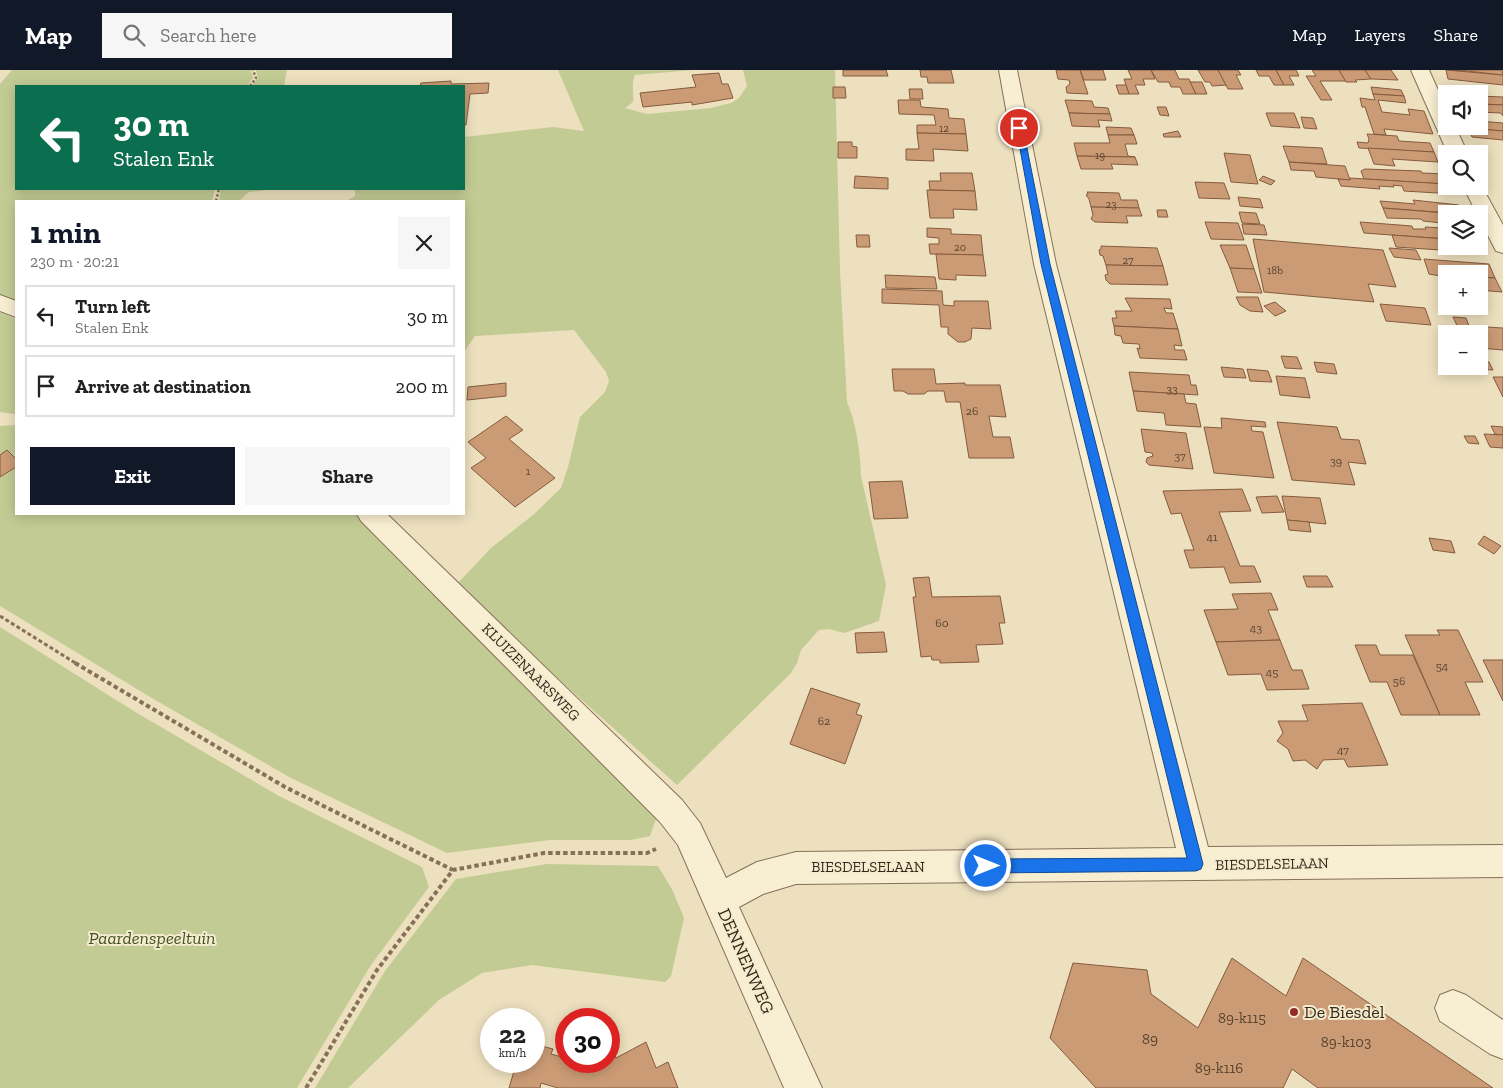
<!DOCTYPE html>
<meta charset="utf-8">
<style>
:root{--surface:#fff;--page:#f6f6f6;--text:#222;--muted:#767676;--line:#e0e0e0;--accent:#111827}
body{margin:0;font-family:"Zilla Slab",serif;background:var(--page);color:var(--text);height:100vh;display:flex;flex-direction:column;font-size:19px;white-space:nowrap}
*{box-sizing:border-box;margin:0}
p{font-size:16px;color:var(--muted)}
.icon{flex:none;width:28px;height:28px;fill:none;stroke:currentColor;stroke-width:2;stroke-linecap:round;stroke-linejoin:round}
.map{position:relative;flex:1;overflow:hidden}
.drawer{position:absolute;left:15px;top:130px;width:450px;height:315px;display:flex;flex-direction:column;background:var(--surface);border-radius:0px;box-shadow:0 2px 12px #0003}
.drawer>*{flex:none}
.guide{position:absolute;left:15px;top:15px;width:450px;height:105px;border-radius:0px;box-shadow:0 2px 12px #0003;background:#0b6e4f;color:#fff;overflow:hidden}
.controls{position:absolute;left:1438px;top:15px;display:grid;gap:10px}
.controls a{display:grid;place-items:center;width:50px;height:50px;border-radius:0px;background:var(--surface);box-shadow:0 2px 12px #0003;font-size:25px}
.speed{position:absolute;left:480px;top:938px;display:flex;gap:10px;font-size:25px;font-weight:700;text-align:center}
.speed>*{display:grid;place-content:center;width:65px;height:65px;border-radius:50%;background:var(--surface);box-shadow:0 2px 12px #0003;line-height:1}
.speed small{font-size:12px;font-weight:400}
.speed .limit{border:8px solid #d22;background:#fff;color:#111}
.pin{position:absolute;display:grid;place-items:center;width:42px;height:42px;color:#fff;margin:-21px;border:2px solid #fff;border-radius:50%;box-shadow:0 1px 5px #0007}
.me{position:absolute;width:55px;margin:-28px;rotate:90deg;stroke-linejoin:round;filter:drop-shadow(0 0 4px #0008)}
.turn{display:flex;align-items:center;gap:18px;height:105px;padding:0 15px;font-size:22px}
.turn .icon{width:65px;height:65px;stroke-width:2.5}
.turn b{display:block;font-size:35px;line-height:42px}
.round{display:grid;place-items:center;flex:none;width:52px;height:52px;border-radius:0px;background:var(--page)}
.head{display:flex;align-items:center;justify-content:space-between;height:85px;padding:0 15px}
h1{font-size:30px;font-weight:800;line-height:38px;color:var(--accent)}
.cta{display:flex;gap:10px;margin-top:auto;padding:10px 15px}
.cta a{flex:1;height:58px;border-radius:0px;background:var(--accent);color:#fff;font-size:20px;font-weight:800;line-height:58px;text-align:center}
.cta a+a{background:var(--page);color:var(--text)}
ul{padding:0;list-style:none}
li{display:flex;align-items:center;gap:15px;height:62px;margin:0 10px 8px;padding:0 5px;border:2px solid var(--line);border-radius:0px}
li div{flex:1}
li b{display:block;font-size:19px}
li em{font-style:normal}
header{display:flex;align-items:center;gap:30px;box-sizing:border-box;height:70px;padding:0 25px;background:var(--accent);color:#fff}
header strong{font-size:24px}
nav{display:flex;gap:28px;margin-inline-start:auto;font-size:18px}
.search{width:350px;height:45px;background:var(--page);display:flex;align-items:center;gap:12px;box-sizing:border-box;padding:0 18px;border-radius:0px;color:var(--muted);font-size:19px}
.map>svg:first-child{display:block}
.green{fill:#c3cb94}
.building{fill:#cb9b75;stroke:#855b3e}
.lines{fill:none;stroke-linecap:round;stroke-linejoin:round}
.minor-casing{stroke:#867158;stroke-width:2}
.path-far2{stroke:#867158;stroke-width:2.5;stroke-dasharray:2.5 2;stroke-linecap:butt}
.path-far1{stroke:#867158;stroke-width:3;stroke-dasharray:4 2.5;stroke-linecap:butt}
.path{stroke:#867158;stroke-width:4;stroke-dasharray:4.5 3;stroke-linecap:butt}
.minor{fill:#f8eed2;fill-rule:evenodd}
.route{fill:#1a73e8;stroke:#114b97}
.poi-dot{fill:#942a28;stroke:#f5ebcf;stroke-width:2}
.labels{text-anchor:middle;stroke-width:4;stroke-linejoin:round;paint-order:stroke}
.far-number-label{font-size:11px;fill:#5a4632}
.number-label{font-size:12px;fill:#5a4632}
.street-label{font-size:15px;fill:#35291c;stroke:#f5ebcf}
.near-number-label{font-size:15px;fill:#5a4632}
.near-park-label{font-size:18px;font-style:italic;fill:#455223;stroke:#f5ebcf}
.near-street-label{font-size:18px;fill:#35291c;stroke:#f5ebcf}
.near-poi-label{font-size:18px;fill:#35291c;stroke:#f5ebcf;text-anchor:start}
</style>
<header>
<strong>Map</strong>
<div class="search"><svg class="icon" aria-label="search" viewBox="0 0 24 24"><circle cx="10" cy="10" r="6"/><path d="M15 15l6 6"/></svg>Search here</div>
<nav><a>Map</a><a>Layers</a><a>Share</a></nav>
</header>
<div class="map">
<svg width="1503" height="1018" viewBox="0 0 1503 1018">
<rect width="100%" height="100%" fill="#ede0bf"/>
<g class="green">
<path d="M12,0h239l2,8 -6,8h-231v103h199l-3,12h-196v99l-16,-6v-210z"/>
<path d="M256,0h31l-3,16h-32l6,-8z"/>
<path d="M558,0h135l-58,5c-4,8 -1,18 -2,27l-8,6 22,6 64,-6 20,-5 8,-5 8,-12 -4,-16h92l5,201 7,131c10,23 13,50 14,74l25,109 -7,36 -35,12 -15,-4 -10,1 -18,20 -4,13 -6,10 -114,112 -168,-150 -52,-51 34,-36 42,-33 28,-27 7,-21 12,-50 25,-25 4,-11 -3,-9 -32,-42 -99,6 -11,16v-151h-118l9,-5v-7h109v-52l89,-10 31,4z"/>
<path d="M221,119h54l-26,3 -10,9h-20z"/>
<path d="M0,242l16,7 -1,95 -15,-2z"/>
<path d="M16,355v89h339l138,137 163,168 -6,17 -19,4h-81l-103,13 -156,-75 -141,-81 -150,-91v-180z"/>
<path d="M0,557l137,86 142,83 143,71 7,20 -58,78 -74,123h-297z"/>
<path d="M547,794l111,2 14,23 12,29 -13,58 -6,6 -133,-17 -50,8 -43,27 -91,88h-33l70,-117 71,-92z"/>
</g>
<g class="building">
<path d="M843,0h43l2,6h-45z"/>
<path d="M920,0h31l3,13h-26l-1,-6h-6z"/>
<path d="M1056,0h24l8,24 -21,-1 -1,-6 4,-3 -1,-4 -11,-1z"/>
<path d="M1080,0h23l3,10h-22z"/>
<path d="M1128,0h23l4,9h-12l2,6h-10l4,9h-10l-5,-15h8z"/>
<path d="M1151,0h24l4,9h10l7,15h-13l-3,-7h-9l-2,-5h-11z"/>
<path d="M1198,0h20l9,15 -15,1 -2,-4h-5z"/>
<path d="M1218,0h20l3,5h-5l7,14h-15z"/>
<path d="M1256,0h20l8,15h-10l-5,-9h-10z"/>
<path d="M1276,0h20l3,6h-10l5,9h-10z"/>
<path d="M1312,0h27l7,11h-26l12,19h-11l-15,-24h10z"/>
<path d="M1339,0h26l6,9 -16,1 2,2h-11z"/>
<path d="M1365,0h26l7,10 -27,-1z"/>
<path d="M1446,0l57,5v10l-55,-6z"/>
<path d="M1449,0h53l1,5 -36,-4z"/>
<path d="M719,3l3,11h6l5,14 -41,7v-3l-49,5 -3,-14 56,-6 -4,-12z"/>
<path d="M451,11v3l38,-1 -1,10 -18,1 -4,31h-2v-39h-44l1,-3z"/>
<path d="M1190,12h12l5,12h-11z"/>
<path d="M1116,15h10l3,9h-10z"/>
<path d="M833,17h12l1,11h-13z"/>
<path d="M1371,17l30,3 3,6 -31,-2z"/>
<path d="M909,19h13l1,10h-13z"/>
<path d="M1373,24l31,2 2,7 -28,-3 4,12 28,3 -2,-6 16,2 9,23 -49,-5 2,6 -12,-1 -9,-27h-3l-2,-9 15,2z"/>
<path d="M1479,26l24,1v8l-24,-1z"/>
<path d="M898,30h22l1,7 27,2 1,9 15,1 2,15 -49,-1v-8h19l-2,-10 -35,-1z"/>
<path d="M1065,30l27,1 2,6 14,1 2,6 -41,-1z"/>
<path d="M1479,34l24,1v11l-2,-3 -22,-1z"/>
<path d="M1157,37h9l3,9 -9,-1z"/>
<path d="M1069,43l41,1 2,7 -14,-1 2,7 -28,-1z"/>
<path d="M1266,43h28l6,15 -29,-2z"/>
<path d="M1301,47l12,1 4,11 -13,-1z"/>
<path d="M1479,51l24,2v8l-35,-3 -1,-2h12z"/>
<path d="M1106,57l25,1 3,7h-26z"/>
<path d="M1468,58l35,3v9l-31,-3z"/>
<path d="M1178,61l3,6h-17l-1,-3z"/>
<path d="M917,63l49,1 2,17 -35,-2 1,12 -28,-1v-11h13z"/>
<path d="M1367,64l30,2 2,5 31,2 4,9 -75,-4 -2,-6 11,1 1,-4z"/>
<path d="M1108,65h26l3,9h-12l3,12 7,1 -58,-1 -3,-13h36z"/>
<path d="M838,72h14v4l5,1v11h-19z"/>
<path d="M1283,76l39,2 5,16 -38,-2z"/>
<path d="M1368,78l66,4 4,10 -46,-3 3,7 -21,-2z"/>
<path d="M1224,83l26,2 8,29 -27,-2z"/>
<path d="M1077,86l58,1 3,8 -27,-1 2,5h-32z"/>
<path d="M1289,92l56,4 5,14 -34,-3 -2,-6 -23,-1z"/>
<path d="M1365,99l56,2 1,2 23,1 1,10 -82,-5 -3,-8z"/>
<path d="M940,103h32l3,18 -45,-1 -1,-9h12z"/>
<path d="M855,106l33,2v11l-34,-1z"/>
<path d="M1263,106l12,5 -4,4 -12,-5z"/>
<path d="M1350,108l96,6v2h4l4,8 -50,-3 -2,-5 -9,-1 1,2 -15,-1 1,3 -39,-3 -3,-7 12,1z"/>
<path d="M1195,112l29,1 6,16 -31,-1z"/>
<path d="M927,120l48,1 2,19 -24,-1 1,9h-24z"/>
<path d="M1087,122l32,1 2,7h16l2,8 -48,-1 -2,-8 -3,-4 2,-1z"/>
<path d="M1238,127l22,2 3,9 -23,-2z"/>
<path d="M1413,130l46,5 4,9 -80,-6 -3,-7 35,3z"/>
<path d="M1091,137l48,1 3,8h-16l2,7 -33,-1 -4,-3 2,-4z"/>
<path d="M1383,138l75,6h-12v7l-5,-1 1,3 -19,-2 -2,-2 -34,-1z"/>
<path d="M1157,140h9l2,7h-10z"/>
<path d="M1239,142l17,1 4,11 -18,-1z"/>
<path d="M1205,152l33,1 6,17 -33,-1z"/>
<path d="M1360,152l52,4 1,3h13l-1,-2 19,1 2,11 -82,-6z"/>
<path d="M1242,154l22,1 3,10 -23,-1z"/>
<path d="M927,158l24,1v5l30,1 2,20 -53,-1 -1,-10h10v-6l-12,-1z"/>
<path d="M856,165h13l1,12h-13z"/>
<path d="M1392,165l54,4v7h32l2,5 -27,-2 2,2 -59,-4z"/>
<path d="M1253,169l130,11 13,37 -28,-3 6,18 -110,-10z"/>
<path d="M1220,175h26l8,24 -24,-1z"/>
<path d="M1101,176l56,2 6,18 -57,-1 -3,-9 -3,-1 -1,-5 2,-1z"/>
<path d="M1389,178l27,2 5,10 -27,-3z"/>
<path d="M936,184l47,1 3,21 -30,-1v5l-17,-1z"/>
<path d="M1424,189l65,5 6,14 -16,-1v-3h-33v3l-17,-3z"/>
<path d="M1106,195l57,1 5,19 -58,-1 -4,-4 -1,-5 3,-1z"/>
<path d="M1230,198l24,1 8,24 -24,-1z"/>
<path d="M885,205l50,2 2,12 -51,-1z"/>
<path d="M1479,207l16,1 7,14 -23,-2z"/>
<path d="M882,219l60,2 1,14 11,1v-5h34l3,28 -19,-1 -1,11 -6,3h-7l-10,-8v-7h-7l-2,-22 -57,-2z"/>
<path d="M1236,227h22l5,15 -13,-1 -10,-6z"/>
<path d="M1125,228l45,1 2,10 -8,-1 2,5h7l5,16 -64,-3 -2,-8h5l-2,-7h17z"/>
<path d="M1275,232l11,9 -11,5 -11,-10z"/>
<path d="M1380,234l45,4 6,17 -45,-4z"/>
<path d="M1453,247l13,1 3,8 34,2v22l-24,-2v-14h-18z"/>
<path d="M1114,256l64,3 4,17 -8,-1 1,5h9l3,10 -47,-2 -3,-10 3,1 -1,-5 -16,-1 -2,-7 -6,-1z"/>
<path d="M1281,286l16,1 5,12 -17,-1z"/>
<path d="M1479,291l10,1 4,8 -16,-1 -1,-3h3z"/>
<path d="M1314,292l20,2 3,10 -20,-2z"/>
<path d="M1221,297l22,2 3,9 -22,-1z"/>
<path d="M892,299h42l2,15 29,-1v2h35l6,32 -17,-1 4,21h17l4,21h-45l-9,-56h-14l-2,-11h-16l-4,3h-16l-5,-3h-9z"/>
<path d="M1247,299l21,2 4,11 -22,-1z"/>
<path d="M1129,302l60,3 2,10h5l2,10 -65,-4z"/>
<path d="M1276,306l29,2 5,20 -30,-3z"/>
<path d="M1493,307h10v20z"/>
<path d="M506,313v13l-39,4 1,-13z"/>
<path d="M1133,321l51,3 2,9 10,1 5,23 -35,-2 -2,-12 -27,-2z"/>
<path d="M506,346l17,14 -14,9 46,39 -40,29 -44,-39 15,-10 -18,-16z"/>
<path d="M1221,348l44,4 1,5 -15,-1 1,5 11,1 11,46 -60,-5 -10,-46 18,1z"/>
<path d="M1277,352l60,5 4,12 18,1 7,24 -18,-2 7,23 -63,-5z"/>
<path d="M1491,356l12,1v8l-8,-1z"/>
<path d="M1141,359l45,4 7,36 -44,-4 -3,-3 1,-4 6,-2 -1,-3 -7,-1z"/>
<path d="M1484,364l19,1v13l-13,-1z"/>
<path d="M1464,366h11l4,8 -11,-1z"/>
<path d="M7,380l9,9v8l-16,10v-22z"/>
<path d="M902,411l6,37 -34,1 -5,-37z"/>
<path d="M1242,419l9,22 -32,1 21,54h14l7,16 -31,1 -6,-16 -34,1 -6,-18h10l-13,-37 -10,1 -8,-23z"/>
<path d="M1277,426l7,16 -22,1 -6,-16z"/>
<path d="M1282,426l38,2 6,26 -39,-4z"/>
<path d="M1287,450l22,2 2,10 -22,-2z"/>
<path d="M1484,466l17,10 -7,8 -16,-10z"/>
<path d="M1429,468l22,3 4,12 -22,-3z"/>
<path d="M1303,506h24l6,11h-26z"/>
<path d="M929,507l3,20 68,-1 5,27h-6l4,21 -27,1 3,17 -39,1v-3h-8l-1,-4 -10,1 -8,-60h3l-3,-19z"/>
<path d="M1271,523l7,17h-10l12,30 -64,2 -12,-32 34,-1 -6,-15z"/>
<path d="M1437,560h21l25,52h-18l15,33h-40l-35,-80h35z"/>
<path d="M884,562l3,20 -30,1 -2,-20z"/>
<path d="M1280,570l12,30h10l7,19 -42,1 -6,-16 -33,1 -12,-33z"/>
<path d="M1355,575h21l4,10h33l27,60h-39l-14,-33h-17z"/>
<path d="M1483,590h20v41z"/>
<path d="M811,618l49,16 -4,10 6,2 -17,48 -55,-20z"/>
<path d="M1362,633l26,62 -40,2 -4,-8 -21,1 -6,9 -12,-9 -12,1 -5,-12 -11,-8 6,-8 -5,-12h30l-6,-16z"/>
<path d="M1232,888l54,38 17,-38 190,130h-175l-26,-19 -9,19h-187l-46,-50 23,-75 74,7 4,24 47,34z"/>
<path d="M646,972l10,26 12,-6 10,26h-120l-17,-5 -1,5h-31l8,-27h17v-17l19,5 -2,5 15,4v3h43v-6l5,-2 2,5z"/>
</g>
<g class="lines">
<defs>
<g id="minor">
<path d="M999,0h18l39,194 152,583 295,-2v32l-707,7 -33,10 -24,13 83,181h-38l-106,-243 -18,-23 -299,-301 -4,-7h30l295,286 18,23 26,55 31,-16 39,-10 380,-4 -142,-584z"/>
<path d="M1411,0h18l17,38v18h9l13,28h-20z"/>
<path d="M1479,111l24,44v28l-7,-2 -17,-33v-4h-2l-14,-28h16z"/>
<path d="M0,225l16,6v16l-16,-6z"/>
<path d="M1453,920l13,5 37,25v39l-13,-5 -50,-33 -5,-13 5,-13z"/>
</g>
</defs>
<use href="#minor" class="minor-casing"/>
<g class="path-far2">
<path d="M250,16l6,-8 -3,-8"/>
<path d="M216,131l3,-12"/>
</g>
<path class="path-far1" d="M0,546l77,48"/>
<g class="path">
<path d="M75,593l210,124 168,83"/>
<path d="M306,1018l71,-118 76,-100 91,-17h103l9,-4"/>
</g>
<use href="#minor" class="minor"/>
</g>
<path class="route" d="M1016,57l7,1 27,136 153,600 -2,5 -5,2 -210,2 -5,-2 -2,-5 2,-5 5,-2 201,-1 -146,-594z"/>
<circle class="poi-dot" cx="1294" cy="942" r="5"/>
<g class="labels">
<g class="far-number-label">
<text x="944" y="62">12</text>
<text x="1100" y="89">19</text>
<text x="1111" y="138">23</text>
<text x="960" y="181">20</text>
<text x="1128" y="194">27</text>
<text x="1275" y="204">18b</text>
</g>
<g class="number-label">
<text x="1172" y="323">33</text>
<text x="972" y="345">26</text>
<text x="1180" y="390">37</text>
<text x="1336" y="395">39</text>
<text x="528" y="405">1</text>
<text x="1212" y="471">41</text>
<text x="942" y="557">60</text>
<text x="1256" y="562">43</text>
<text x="1442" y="600">54</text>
<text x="1272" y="606">45</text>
<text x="1399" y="615">56</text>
<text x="824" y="655">62</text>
<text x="1343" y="684">47</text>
</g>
<g class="street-label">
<text transform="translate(531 602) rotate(45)" y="5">KLUIZENAARSWEG</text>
<text transform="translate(1272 794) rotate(-1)" y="5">BIESDELSELAAN</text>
<text x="868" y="802">BIESDELSELAAN</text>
</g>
<g class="near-number-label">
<text x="1242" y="953">89-k115</text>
<text x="1150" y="974">89</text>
<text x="1346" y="977">89-k103</text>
<text x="1219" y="1003">89-k116</text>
</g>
<g class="near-park-label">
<text x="152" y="874">Paardenspeeltuin</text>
</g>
<g class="near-street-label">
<text transform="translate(746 891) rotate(66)" y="6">DENNENWEG</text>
</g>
<g class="near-poi-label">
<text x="1304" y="948">De Biesdel</text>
</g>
</g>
</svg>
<div class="controls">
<a><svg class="icon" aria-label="sound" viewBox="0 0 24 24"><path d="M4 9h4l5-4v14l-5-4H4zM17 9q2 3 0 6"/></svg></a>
<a><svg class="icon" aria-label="search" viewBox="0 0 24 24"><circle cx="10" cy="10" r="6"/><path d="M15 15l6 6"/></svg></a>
<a><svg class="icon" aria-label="layers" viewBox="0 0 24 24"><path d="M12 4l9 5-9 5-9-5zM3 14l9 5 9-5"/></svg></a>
<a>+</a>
<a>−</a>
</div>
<div class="speed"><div>22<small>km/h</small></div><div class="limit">30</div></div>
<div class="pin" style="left:1019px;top:58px;background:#d93025"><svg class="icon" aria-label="arrive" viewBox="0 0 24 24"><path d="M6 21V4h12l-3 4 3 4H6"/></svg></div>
<svg class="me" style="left:986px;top:796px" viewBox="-20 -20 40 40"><circle r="17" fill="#1a73e8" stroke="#fff" stroke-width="3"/><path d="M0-11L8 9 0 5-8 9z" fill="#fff"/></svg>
<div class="guide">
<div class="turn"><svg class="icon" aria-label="left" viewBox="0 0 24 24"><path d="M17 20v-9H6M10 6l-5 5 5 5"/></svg><div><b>30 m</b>Stalen Enk</div></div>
</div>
<section class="drawer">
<div class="head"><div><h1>1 min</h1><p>230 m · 20:21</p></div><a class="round"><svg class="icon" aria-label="close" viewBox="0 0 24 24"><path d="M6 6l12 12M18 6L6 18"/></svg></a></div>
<ul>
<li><svg class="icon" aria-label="left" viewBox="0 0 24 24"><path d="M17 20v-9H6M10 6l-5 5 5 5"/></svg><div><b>Turn left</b><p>Stalen Enk</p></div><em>30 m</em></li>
<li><svg class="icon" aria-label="arrive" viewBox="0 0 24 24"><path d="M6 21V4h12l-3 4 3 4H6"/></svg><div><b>Arrive at destination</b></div><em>200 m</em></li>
</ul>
<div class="cta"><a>Exit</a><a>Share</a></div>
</section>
</div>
